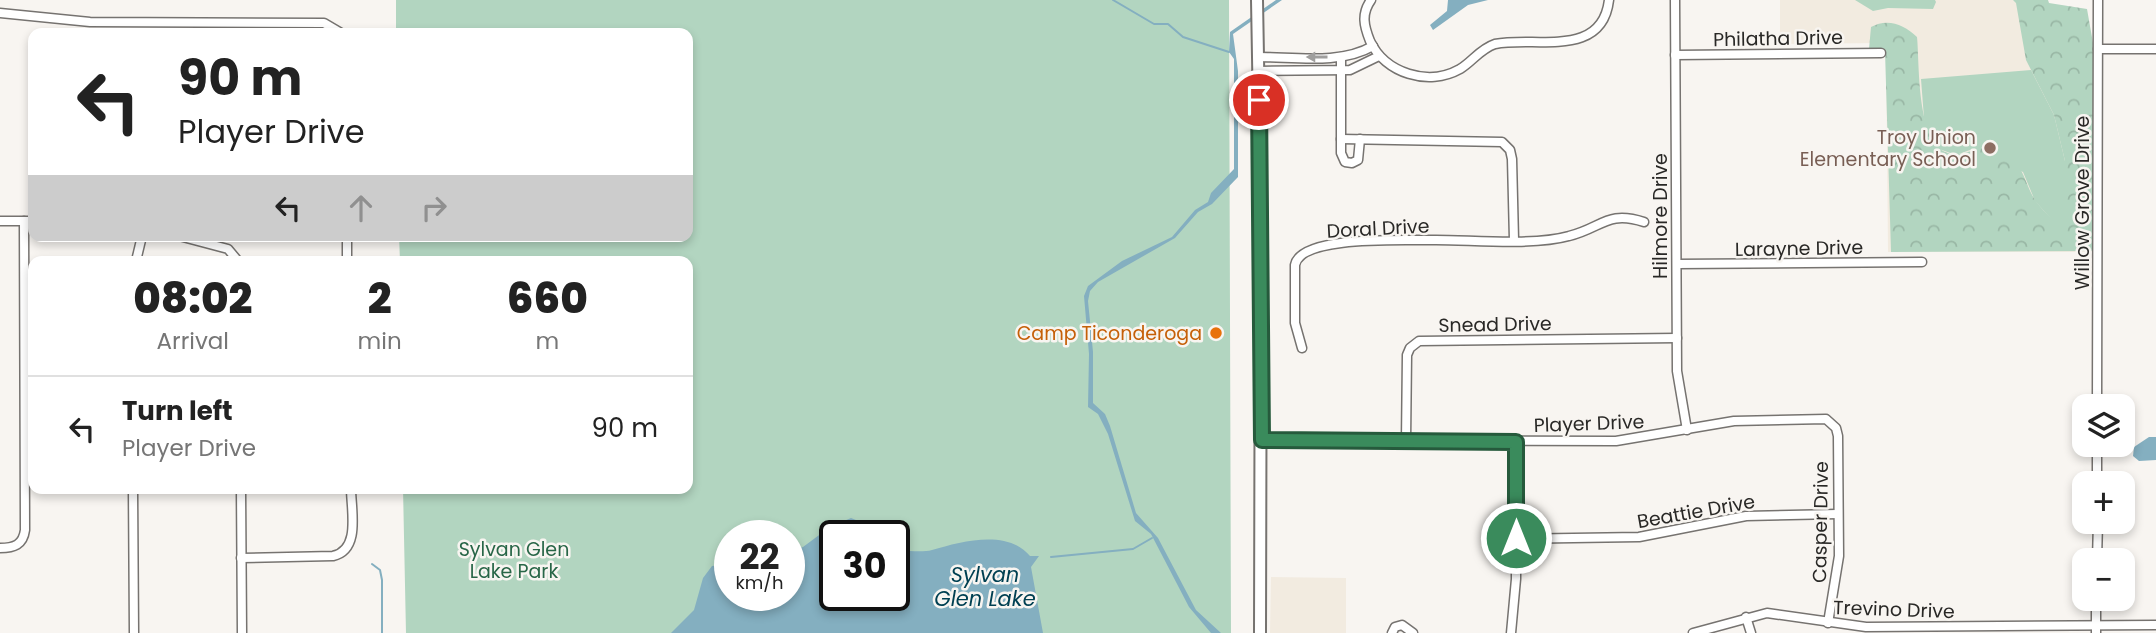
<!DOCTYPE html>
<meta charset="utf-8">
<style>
:root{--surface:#fff;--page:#f6f6f6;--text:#222;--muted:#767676;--line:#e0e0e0}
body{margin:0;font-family:Poppins,sans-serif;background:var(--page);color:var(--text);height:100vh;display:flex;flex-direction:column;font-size:26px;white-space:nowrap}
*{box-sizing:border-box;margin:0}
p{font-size:23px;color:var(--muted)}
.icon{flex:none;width:38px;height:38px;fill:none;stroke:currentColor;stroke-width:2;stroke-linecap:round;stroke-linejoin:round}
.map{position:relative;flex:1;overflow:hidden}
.side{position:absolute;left:28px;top:256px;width:665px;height:238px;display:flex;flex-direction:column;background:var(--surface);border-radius:14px;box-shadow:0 4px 10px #0003}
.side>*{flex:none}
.top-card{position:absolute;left:28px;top:28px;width:665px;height:214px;border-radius:14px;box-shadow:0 4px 10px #0003;background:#fff;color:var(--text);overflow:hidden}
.tools{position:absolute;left:2072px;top:394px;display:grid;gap:14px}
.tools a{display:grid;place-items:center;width:63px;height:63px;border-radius:14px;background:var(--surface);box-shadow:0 4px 10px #0003;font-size:35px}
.speed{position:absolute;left:714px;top:520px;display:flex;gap:14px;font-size:35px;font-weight:700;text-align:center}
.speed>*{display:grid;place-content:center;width:91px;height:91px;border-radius:50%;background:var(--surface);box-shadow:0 4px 10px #0003;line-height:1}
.speed small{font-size:18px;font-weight:400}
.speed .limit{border:4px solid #111;border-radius:10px;background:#fff;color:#111}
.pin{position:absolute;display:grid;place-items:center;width:60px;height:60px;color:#fff;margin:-30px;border:4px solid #fff;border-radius:50%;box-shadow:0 2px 7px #0007}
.me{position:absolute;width:77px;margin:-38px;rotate:0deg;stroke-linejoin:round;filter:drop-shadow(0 0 5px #0008)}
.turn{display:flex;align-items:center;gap:24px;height:147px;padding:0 35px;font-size:32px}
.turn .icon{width:91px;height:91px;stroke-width:2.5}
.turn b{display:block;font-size:49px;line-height:60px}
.lanes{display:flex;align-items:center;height:66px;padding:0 35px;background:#0003;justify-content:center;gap:35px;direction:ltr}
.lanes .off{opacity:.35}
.eta{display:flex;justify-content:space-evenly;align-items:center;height:119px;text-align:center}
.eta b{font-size:42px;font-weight:800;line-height:49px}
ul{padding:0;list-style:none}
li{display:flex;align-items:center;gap:21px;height:105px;padding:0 35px;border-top:2px solid var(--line)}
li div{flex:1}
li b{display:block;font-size:26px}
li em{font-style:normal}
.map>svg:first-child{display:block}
.built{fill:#f2ebe0}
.green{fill:#b2d5c0;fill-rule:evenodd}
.forest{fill:url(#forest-crowns)}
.water{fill:#84afc0}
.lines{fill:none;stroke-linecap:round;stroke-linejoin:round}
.stream{stroke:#84afc0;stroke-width:2}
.minor-casing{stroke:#767370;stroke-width:11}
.secondary-casing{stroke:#767370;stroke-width:14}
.minor{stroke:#fff;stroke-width:8}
.secondary{stroke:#fff;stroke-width:10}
.oneway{fill:#9f9e9d}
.route-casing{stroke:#265a3c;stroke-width:18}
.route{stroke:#3a8b5c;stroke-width:12}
.education-dot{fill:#8d6e63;stroke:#f8f5f1;stroke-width:2.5}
.food-dot{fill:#e8710a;stroke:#f8f5f1;stroke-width:2.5}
.labels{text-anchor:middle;stroke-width:5;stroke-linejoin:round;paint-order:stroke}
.street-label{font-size:19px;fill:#292826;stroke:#f8f5f1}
.education-label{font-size:19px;fill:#785e54;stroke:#f8f5f1;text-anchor:end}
.food-label{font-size:19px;fill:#c56008;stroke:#f8f5f1;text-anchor:end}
.park-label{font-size:19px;fill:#286647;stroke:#f8f5f1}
.water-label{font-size:21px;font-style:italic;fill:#004052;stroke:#f8f5f1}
</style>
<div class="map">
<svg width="2156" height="633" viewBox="0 0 2156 633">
<defs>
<pattern id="forest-crowns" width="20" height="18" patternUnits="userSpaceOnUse" patternTransform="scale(1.75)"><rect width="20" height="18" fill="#b2d5c0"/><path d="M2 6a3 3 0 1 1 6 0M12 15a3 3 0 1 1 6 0" fill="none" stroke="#99b7a5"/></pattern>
</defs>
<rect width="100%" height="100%" fill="#f8f5f1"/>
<g class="built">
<path d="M1780,0h249l64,43 1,209h-206l-2,-209 -106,1z"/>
<path d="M1271,577l75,1v55h-76z"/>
</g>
<g class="green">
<path d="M396,0h833l2,633h-825l-3,-145h285v-227h-288l-1,-25h289v-203h-292zM730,536h59v59h-59zM835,536h59v59h-59z"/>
<path d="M1855,0h80l1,2 -3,7 -45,-1 -15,3z"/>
<path d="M2031,70l23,45 11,46v55l-12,5 -18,-20 -12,-29 -53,-22 -14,5 -17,-6 -14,-18 -4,-52z"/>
</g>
<path class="forest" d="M2013,0h35l1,3 38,6 6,34v208l-202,1 -6,-201 -16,-2 2,-22c16,-9 33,-3 46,10 3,29 -2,120 40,117 17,-1 30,-13 47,-3 18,10 21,33 31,49 5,7 12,14 18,20l12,-5v-54l-11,-46 -28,-55 -10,-57z"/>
<g class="water">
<path d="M1276,0h6l-49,34 5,37v106l-26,27 -14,8 -23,26 -77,44 -8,9 -2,10 5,51v51l12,11 5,12 26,87 22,25 38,72 25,23h-10l-22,-26 -38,-73 -16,-13 -27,-87 -10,-20 -10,-7 1,-53 -5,-58 4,-10 34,-25 50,-24 23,-27 13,-8 3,-9 23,-24v-110l-5,-7 1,-20z"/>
<path d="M1448,0h40l-20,5 -35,25 -3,-5 17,-14z"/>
<path d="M2149,437h7v23l-17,1 -6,-5 1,-9z"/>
<path d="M851,518l17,7 7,10 -40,1v59h59v-44c11,-1 28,2 38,-1 30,-9 76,-21 98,6h9l-8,11 12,66h-372l23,-23 9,-32 9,-12 18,-3v32h59v-43l14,-5 27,-20z"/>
</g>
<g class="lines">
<g class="stream">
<path d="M1113,0l41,24h14l15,13 46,15"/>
<path d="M1051,557l82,-8 19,-11"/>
<path d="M372,564l8,6 2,10v53"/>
</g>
<defs>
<g id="minor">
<path d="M1371,0c-10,14 -7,26 -1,41 15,32 58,46 90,28 13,-8 20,-20 35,-25 40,-8 107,15 114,-44"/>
<path d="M1675,0l2,371 10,59"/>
<path d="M0,13l90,9 234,1 17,10"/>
<path d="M2098,49h58"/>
<path d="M1675,55l206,-2"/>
<path d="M1258,57c37,0 82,8 115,-11"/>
<path d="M1341,57v96l4,9 7,1 6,-3 2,-21"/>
<path d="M1258,71l92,-1 29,-14"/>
<path d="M1341,139l161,3 8,8 2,9 2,81"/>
<path d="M0,221h33"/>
<path d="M179,236l49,13 10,12"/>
<path d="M347,236v25"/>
<path d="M136,261l6,-25"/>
<path d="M1677,264l245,-2"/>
<path d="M1302,348l-7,-25v-58c6,-31 114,-24 141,-25 38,0 97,6 133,-4 33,-8 38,-26 75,-14"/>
<path d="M2097,406l1,-406"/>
<path d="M1262,440l354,1 118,-20 92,-2 10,9 2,8 1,120 -11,67"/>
<path d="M1406,441l1,-86 3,-7 9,-7 258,-3"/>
<path d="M2097,444v39"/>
<path d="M133,488l1,145"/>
<path d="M241,488l1,145"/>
<path d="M1516,539l123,-2 107,-21 92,-2"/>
<path d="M0,548c14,0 23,-3 25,-18l-1,-309"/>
<path d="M241,558l92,-2c28,-6 18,-46 18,-68"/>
<path d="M2097,560l1,-38"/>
<path d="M1746,617l5,16"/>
<path d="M1392,633l3,-6 7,-2 11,8"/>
<path d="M1511,633l5,-54v-138"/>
<path d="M1693,633l74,-20 99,14 290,-2"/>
<path d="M2096,633v-35"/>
</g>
<path id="secondary" d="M1257,0l4,228 -1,405"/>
</defs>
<use href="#minor" class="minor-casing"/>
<use href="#secondary" class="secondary-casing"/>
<use href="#minor" class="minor"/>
<use href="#secondary" class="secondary"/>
</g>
<defs><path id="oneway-solid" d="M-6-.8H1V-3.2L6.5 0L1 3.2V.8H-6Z" transform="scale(1.75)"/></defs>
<use class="oneway" href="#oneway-solid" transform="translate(1317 57) rotate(-180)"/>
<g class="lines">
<defs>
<path id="route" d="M1259,100l3,340 254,2v96"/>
</defs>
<use href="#route" class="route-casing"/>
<use href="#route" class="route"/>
</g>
<circle class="education-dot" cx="1990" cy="148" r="7"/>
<circle class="food-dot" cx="1216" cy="333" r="7"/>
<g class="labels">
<g class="street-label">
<text transform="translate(1778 38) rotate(-1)" y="7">Philatha Drive</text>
<text transform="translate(2082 203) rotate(-90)" y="7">Willow Grove Drive</text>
<text transform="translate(1660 216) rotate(-90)" y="7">Hilmore Drive</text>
<text transform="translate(1378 228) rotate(-3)" y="7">Doral Drive</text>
<text transform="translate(1799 248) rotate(-1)" y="7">Larayne Drive</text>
<text transform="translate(1495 324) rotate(-1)" y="7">Snead Drive</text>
<text transform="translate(1589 423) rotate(-2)" y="7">Player Drive</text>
<text transform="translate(1696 511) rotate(-10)" y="7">Beattie Drive</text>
<text transform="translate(1820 522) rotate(-89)" y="7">Casper Drive</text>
<text transform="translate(1894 609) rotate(2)" y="7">Trevino Drive</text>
</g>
<g class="education-label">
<text x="1976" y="144">Troy Union<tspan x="1976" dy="22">Elementary School</tspan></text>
</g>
<g class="food-label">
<text x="1202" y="340">Camp Ticonderoga</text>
</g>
<g class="park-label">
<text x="514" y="556">Sylvan Glen<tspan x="514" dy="22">Lake Park</tspan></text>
</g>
<g class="water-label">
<text x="985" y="582">Sylvan<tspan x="985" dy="24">Glen Lake</tspan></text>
</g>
</g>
</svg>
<div class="tools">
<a><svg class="icon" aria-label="layers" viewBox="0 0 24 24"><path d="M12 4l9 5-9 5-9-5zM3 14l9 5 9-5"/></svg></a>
<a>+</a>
<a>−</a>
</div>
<div class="speed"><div>22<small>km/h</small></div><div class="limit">30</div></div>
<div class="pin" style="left:1259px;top:100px;background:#d93025"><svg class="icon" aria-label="arrive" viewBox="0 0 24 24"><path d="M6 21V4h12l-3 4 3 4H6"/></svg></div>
<svg class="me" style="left:1516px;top:538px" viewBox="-20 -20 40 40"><circle r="17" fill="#3a8b5c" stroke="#fff" stroke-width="3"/><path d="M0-11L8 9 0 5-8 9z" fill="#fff"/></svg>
<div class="top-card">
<div class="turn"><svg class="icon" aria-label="left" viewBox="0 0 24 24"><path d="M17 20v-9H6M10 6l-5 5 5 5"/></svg><div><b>90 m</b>Player Drive</div></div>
<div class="lanes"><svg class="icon" aria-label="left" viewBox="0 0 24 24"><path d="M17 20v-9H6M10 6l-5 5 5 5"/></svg><svg class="icon off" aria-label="ahead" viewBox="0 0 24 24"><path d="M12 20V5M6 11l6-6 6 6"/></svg><svg class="icon off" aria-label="right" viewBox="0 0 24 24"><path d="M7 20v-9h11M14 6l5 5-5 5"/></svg></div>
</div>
<section class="side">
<div class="eta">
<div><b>08:02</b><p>Arrival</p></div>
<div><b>2</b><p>min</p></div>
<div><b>660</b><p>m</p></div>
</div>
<ul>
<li><svg class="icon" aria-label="left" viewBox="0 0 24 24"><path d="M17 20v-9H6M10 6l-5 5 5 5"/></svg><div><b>Turn left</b><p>Player Drive</p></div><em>90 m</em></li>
</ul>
</section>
</div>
